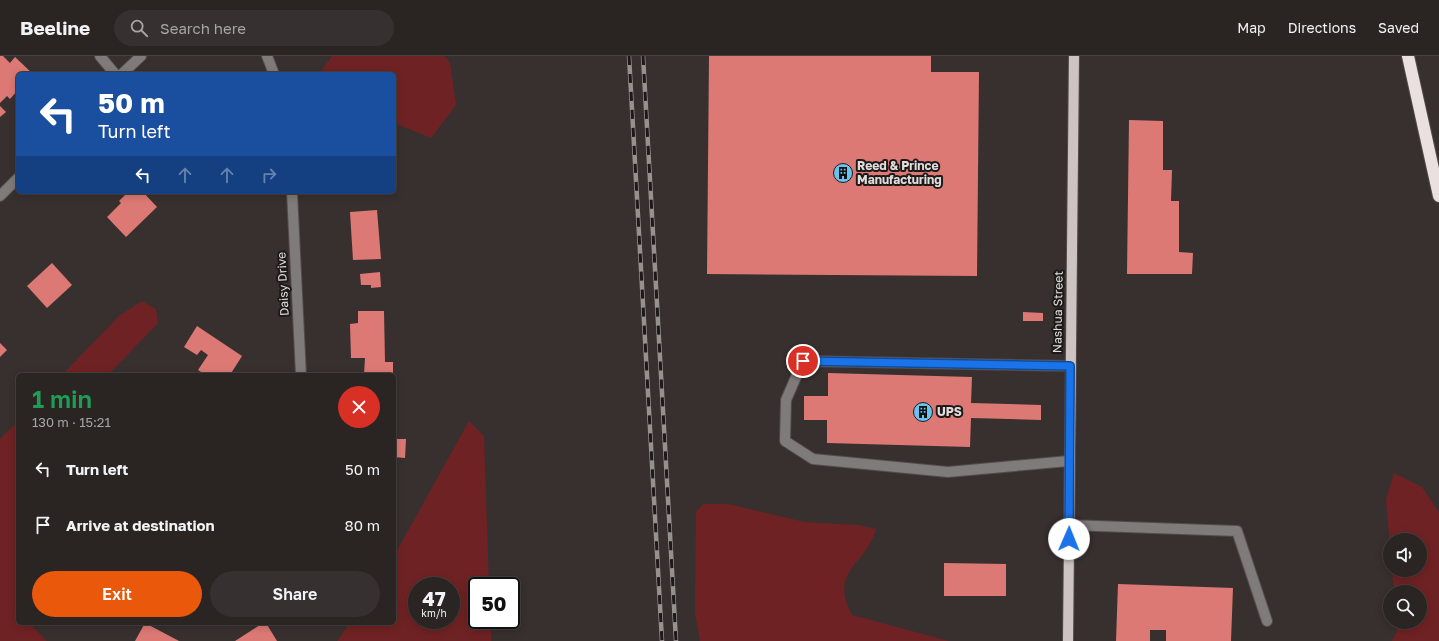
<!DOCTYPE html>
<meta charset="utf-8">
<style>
:root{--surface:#2a2423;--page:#363030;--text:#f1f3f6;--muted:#a5a4a6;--line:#464141;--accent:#ea580c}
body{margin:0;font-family:"Golos Text",sans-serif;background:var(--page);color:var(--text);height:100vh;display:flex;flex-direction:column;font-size:15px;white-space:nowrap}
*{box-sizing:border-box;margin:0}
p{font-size:13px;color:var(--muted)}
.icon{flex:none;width:22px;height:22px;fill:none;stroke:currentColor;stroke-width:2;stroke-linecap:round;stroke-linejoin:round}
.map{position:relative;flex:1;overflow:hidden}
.details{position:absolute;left:16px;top:317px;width:380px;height:252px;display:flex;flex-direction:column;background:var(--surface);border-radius:6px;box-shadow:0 2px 10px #0003,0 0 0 1px var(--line)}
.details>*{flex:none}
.guide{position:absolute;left:16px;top:16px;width:380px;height:122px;border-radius:6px;box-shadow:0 2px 10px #0003,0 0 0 1px var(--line);background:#1a4fa0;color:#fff;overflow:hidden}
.fabs{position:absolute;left:1383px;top:477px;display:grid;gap:8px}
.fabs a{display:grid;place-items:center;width:44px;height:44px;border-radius:50%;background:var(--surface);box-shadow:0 2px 10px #0003,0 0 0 1px var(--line);font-size:20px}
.speed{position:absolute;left:408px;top:521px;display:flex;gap:8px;font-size:20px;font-weight:700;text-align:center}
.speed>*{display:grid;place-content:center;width:52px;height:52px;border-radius:50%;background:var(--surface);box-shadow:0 2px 10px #0003,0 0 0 1px var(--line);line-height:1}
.speed small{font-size:10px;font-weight:400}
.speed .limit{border:2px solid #111;border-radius:6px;background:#fff;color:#111}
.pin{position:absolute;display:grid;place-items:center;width:34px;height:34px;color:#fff;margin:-17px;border:2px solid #fff;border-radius:50%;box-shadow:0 1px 4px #0007}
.me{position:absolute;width:44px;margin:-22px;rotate:1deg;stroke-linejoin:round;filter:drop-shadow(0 0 3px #0008)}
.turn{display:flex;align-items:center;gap:14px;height:84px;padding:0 16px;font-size:18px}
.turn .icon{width:52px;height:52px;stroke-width:2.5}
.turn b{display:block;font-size:28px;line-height:34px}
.lanes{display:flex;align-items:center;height:38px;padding:0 16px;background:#0003;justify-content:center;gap:20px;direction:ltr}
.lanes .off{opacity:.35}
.round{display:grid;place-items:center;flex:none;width:42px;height:42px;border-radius:21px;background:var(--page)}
.headline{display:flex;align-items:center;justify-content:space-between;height:68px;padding:0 16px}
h1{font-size:24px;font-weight:600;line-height:30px;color:#1e9e55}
.primary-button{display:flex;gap:8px;margin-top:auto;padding:8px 16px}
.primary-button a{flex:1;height:46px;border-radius:24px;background:var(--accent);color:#fff;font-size:16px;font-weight:600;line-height:46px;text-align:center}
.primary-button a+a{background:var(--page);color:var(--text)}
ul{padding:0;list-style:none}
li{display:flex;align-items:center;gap:12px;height:56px;padding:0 16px}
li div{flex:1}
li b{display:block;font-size:15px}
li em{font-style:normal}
header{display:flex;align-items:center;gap:24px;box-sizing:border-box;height:56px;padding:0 20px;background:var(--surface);border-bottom:1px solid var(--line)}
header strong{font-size:19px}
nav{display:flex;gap:22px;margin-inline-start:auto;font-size:14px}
.search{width:280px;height:36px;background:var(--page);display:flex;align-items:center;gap:10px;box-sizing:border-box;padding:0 14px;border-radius:22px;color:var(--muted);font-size:15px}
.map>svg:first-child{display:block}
.green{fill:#6f2223;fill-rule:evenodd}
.building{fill:#dd7974}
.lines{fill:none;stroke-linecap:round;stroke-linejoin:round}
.minor-casing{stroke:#534c4b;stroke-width:12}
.major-casing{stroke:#534c4b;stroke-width:12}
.highway-casing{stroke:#534c4b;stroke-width:14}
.minor{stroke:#7f7b7a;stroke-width:10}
.major{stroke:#ccc3c2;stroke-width:10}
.highway{stroke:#eae0df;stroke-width:12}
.rail-casing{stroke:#96908f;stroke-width:4.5}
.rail{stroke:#1d1919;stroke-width:3;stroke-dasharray:9;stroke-linecap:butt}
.route-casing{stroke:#114b97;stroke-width:10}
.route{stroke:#1a73e8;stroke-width:7}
.labels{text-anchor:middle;stroke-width:4;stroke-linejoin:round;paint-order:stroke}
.poi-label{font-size:12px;font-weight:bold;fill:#e2dddc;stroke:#1d1919;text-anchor:start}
.street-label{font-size:12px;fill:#e2dddc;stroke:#1d1919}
</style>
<header>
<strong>Beeline</strong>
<div class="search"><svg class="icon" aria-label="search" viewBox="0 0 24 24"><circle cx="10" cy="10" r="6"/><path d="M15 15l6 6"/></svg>Search here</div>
<nav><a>Map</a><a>Directions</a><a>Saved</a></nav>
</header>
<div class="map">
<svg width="1439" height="585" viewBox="0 0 1439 585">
<rect width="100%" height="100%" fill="#38302f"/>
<g class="green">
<path d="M332,0h112l6,7 6,42 -25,33 -37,-15v-49h-75z"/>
<path d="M142,245l14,8 2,14 -50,52h-46l58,-60z"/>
<path d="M18,365v135l-3,36 3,6v25h11l18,18h-47v-202z"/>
<path d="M469,365l15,15 5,150h-12v34h14v21h-154l13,-18h44v-67zM417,530h34v34h-34z"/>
<path d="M1394,417l28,14 17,25v129h-47l5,-10 -1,-9h24v-30h-26l-2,-22h28v-30h-30v5l-4,-45z"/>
<path d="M703,448h25l77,18 53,3 18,4c-10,36 -48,42 -24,86l97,26h-249l-5,-28 1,-101z"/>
</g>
<g class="building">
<path d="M0,0h3l7,7 5,-6 18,17h-15v16l-8,9 -3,-3 -7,7z"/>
<path d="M709,0h222v16h48l-2,204 -270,-2z"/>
<path d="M0,50l6,6 -6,5z"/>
<path d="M1129,64l34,1v49h9l-1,31h8v51l14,1 -1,21h-65z"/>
<path d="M128,136h15l14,15 -31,30 -19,-20 14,-14 -2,-2z"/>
<path d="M377,154l4,49 -28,1 -3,-48z"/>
<path d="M52,207l20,22 -25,23 -20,-22z"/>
<path d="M380,216l1,15 -10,1v-3h-10l-1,-11z"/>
<path d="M358,255h26l1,51h8v13h-29l1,-17h-14l-1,-34 8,-1z"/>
<path d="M1023,256l20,1v8h-20z"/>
<path d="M197,270l45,30 -12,19h-24l-8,-5 10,-15 -7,-5 -4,5 -13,-8z"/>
<path d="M0,287l7,7 -7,7z"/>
<path d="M828,317l144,4 -1,26 70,2v15l-70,-2 -1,29 -143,-4v-23h-23v-24h24z"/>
<path d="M394,383h12l-1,19 -11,-1z"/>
<path d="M944,507l62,1v32h-62z"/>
<path d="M1118,528l115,4 -2,53h-65v-11h-16v11h-34z"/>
<path d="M145,567l34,18h-44z"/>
<path d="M263,567h3l11,18h-42z"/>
</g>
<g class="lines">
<defs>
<g id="minor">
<path d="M100,0l15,18"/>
<path d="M267,0l7,18"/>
<path d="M122,18l19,-18"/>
<path d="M292,136l9,183"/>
<path d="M0,140l18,-18"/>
<path d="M1069,405l-121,11 -135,-13 -28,-18 1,-41 17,-39 268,5"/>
<path d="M1069,469l168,6 30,90"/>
</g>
<path id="major" d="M1068,585l6,-585"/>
<path id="highway" d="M1408,0l31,140"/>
</defs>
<use href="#minor" class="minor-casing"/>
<use href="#major" class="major-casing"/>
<use href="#highway" class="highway-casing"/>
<use href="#minor" class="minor"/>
<use href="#major" class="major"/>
<use href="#highway" class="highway"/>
<defs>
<g id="rail">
<path d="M629,0l33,585"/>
<path d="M643,0l33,585"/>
</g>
</defs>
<use href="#rail" class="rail-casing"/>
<use href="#rail" class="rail"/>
</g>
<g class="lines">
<defs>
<path id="route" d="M803,305l267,5 -1,173"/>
</defs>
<use href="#route" class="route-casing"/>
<use href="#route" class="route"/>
</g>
<defs>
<symbol id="building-disc" viewBox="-11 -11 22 22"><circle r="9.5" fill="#66c4ef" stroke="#1d1919"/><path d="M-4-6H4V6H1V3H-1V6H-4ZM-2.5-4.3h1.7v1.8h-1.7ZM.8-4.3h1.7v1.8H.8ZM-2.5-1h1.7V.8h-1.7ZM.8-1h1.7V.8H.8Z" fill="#111"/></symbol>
</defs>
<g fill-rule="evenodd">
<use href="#building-disc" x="832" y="106" width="22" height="22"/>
<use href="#building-disc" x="912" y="345" width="22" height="22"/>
</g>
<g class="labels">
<g class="poi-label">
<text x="857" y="114">Reed &amp; Prince<tspan x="857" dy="14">Manufacturing</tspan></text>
<text x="937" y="360">UPS</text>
</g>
<g class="street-label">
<text transform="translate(283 228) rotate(-93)" y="4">Daisy Drive</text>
<text transform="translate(1058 256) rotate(-89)" y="4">Nashua Street</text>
</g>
</g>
</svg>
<div class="fabs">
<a><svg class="icon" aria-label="sound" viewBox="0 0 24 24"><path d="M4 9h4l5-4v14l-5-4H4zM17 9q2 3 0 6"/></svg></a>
<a><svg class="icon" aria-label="search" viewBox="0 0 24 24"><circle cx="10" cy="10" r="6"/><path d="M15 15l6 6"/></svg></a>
</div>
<div class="speed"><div>47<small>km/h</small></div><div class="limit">50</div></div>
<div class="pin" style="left:803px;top:305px;background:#d93025"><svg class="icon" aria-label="arrive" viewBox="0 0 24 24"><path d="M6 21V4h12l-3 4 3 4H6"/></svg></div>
<svg class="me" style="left:1069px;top:483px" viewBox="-20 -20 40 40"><circle r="19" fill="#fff"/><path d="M0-13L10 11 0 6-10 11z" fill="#1a73e8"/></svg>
<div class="guide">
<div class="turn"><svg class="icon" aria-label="left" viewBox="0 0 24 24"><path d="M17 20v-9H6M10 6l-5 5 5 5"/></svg><div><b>50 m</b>Turn left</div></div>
<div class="lanes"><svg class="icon" aria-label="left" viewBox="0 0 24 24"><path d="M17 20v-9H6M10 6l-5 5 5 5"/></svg><svg class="icon off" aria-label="ahead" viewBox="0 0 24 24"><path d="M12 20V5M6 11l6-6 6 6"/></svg><svg class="icon off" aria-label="ahead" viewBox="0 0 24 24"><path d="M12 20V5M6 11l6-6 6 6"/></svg><svg class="icon off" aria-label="right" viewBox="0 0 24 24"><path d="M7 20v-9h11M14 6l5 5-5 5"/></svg></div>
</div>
<section class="details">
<div class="headline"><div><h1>1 min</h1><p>130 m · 15:21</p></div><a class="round" style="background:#d93025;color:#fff"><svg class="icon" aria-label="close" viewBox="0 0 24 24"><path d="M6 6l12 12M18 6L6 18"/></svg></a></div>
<ul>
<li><svg class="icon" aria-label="left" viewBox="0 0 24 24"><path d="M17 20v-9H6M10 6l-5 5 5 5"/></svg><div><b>Turn left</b></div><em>50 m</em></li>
<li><svg class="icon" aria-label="arrive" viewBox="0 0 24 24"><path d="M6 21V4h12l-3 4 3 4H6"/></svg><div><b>Arrive at destination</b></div><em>80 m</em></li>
</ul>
<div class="primary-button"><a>Exit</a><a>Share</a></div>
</section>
</div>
